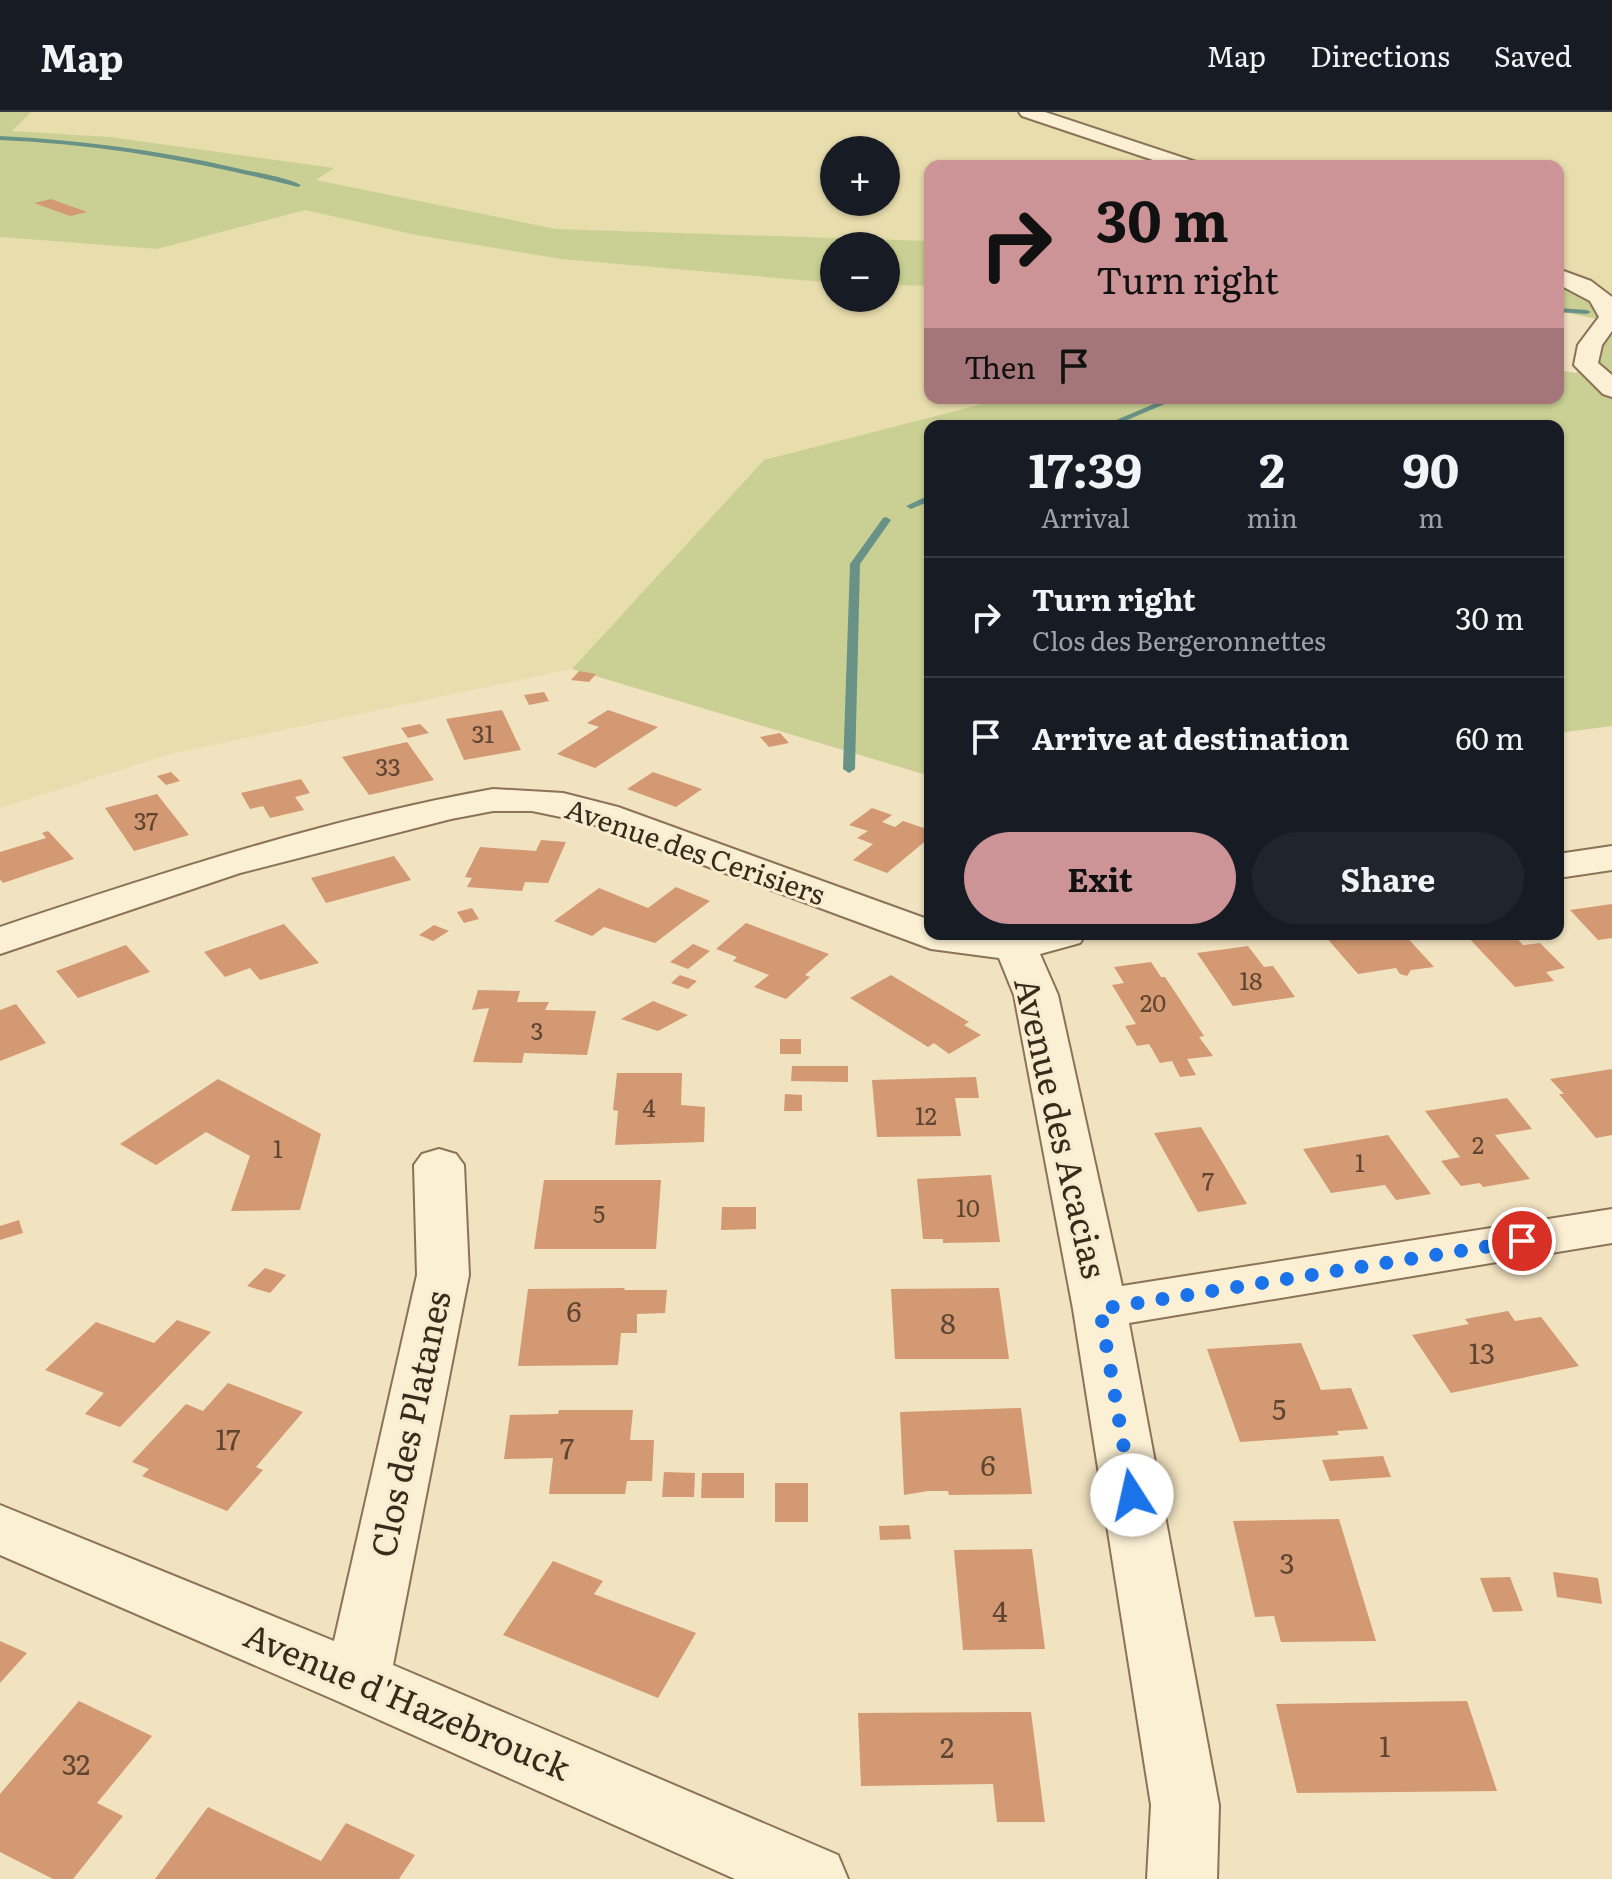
<!DOCTYPE html>
<meta charset="utf-8">
<style>
:root{--surface:#171b24;--page:#20242c;--text:#f1f3f6;--muted:#9ea1a6;--line:#363941;--accent:#cd9498}
body{margin:0;font-family:Literata,serif;background:var(--page);color:var(--text);height:100vh;display:flex;flex-direction:column;font-size:30px;white-space:nowrap}
*{box-sizing:border-box;margin:0}
p{font-size:26px;color:var(--muted)}
.icon{flex:none;width:44px;height:44px;fill:none;stroke:currentColor;stroke-width:2;stroke-linecap:round;stroke-linejoin:round}
.map{position:relative;flex:1;overflow:hidden}
.panel{position:absolute;left:924px;top:308px;width:640px;height:520px;display:flex;flex-direction:column;background:var(--surface);border-radius:16px;box-shadow:0 2px 6px #0004}
.panel>*{flex:none}
.guide{position:absolute;left:924px;top:48px;width:640px;height:244px;border-radius:16px;box-shadow:0 2px 6px #0004;background:#cd9498;color:#111;overflow:hidden}
.buttons{position:absolute;left:820px;top:24px;display:grid;gap:16px}
.buttons a{display:grid;place-items:center;width:80px;height:80px;border-radius:50%;background:var(--surface);box-shadow:0 2px 6px #0004;font-size:40px}
.pin{position:absolute;display:grid;place-items:center;width:68px;height:68px;color:#fff;margin:-34px;border:4px solid #fff;border-radius:50%;box-shadow:0 2px 8px #0007}
.me{position:absolute;width:88px;margin:-44px;rotate:350deg;stroke-linejoin:round;filter:drop-shadow(0 0 6px #0008)}
.turn{display:flex;align-items:center;gap:28px;height:168px;padding:0 40px;font-size:36px}
.turn .icon{width:104px;height:104px;stroke-width:2.5}
.turn b{display:block;font-size:56px;line-height:68px}
.then{display:flex;align-items:center;height:76px;padding:0 40px;background:#0003;gap:16px;font-size:30px}
.eta{display:flex;justify-content:space-evenly;align-items:center;height:136px;text-align:center}
.eta b{font-size:48px;font-weight:700;line-height:56px}
.action{display:flex;gap:16px;margin-top:auto;padding:16px 40px}
.action a{flex:1;height:92px;border-radius:48px;background:var(--accent);color:#111;font-size:32px;font-weight:700;line-height:92px;text-align:center}
.action a+a{background:var(--page);color:var(--text)}
ul{padding:0;list-style:none}
li{display:flex;align-items:center;gap:24px;height:120px;padding:0 40px;border-top:2px solid var(--line)}
li div{flex:1}
li b{display:block;font-size:30px}
li em{font-style:normal}
header{display:flex;align-items:center;gap:48px;box-sizing:border-box;height:112px;padding:0 40px;background:var(--surface);border-bottom:2px solid var(--line)}
header strong{font-size:38px}
nav{display:flex;gap:44px;margin-inline-start:auto;font-size:28px}
.map>svg:first-child{display:block}
.farmland{fill:#e8ddad;fill-rule:evenodd}
.green{fill:#cad093}
.lines{fill:none;stroke-linecap:round;stroke-linejoin:round}
.stream{fill:#699287;fill-rule:evenodd}
.building{fill:#d39973}
.street-casing{stroke:#8c7256;stroke-width:4}
.street{fill:#fbefd4;fill-rule:evenodd}
.route{stroke:#1a73e8;stroke-width:14;stroke-dasharray:0 25.2}
.labels{text-anchor:middle;stroke-width:6;stroke-linejoin:round;paint-order:stroke}
.number-label{font-size:24px;fill:#604632}
.street-label{font-size:28px;fill:#3a2a1c;stroke:#f8ecd0}
.near-number-label{font-size:28px;fill:#604632}
.near-street-label{font-size:34px;fill:#3a2a1c;stroke:#f8ecd0}
</style>
<header>
<strong>Map</strong>
<nav><a>Map</a><a>Directions</a><a>Saved</a></nav>
</header>
<div class="map">
<svg width="1612" height="1767" viewBox="0 0 1612 1767">
<rect width="100%" height="100%" fill="#f1e2c0"/>
<g class="farmland">
<path d="M31,0h993l160,54h-254v75l-374,-12 -241,-49 18,-11 -322,-38zM834,38h52v52h-52z"/>
<path d="M1033,0h579v191l-54,-30v-107h-362z"/>
<path d="M305,98l111,25 145,24 273,24v15h52v-13l44,1v112h76l-242,62 -192,209 -402,85 -170,54v-571l157,12z"/>
</g>
<g class="green">
<path d="M0,0h31l-19,19 97,6 225,31 -18,12 240,49 374,12v45l-44,-1v-39h-52v37l-273,-24 -145,-24 -111,-25 -148,39 -157,-12z"/>
<path d="M1558,166l32,15 12,27 -44,-9z"/>
<path d="M1612,215v399l-54,7v-307h-628v350l-358,-107 192,-209 242,-62h552v-28l18,3z"/>
</g>
<g class="lines">
<g class="stream">
<path d="M0,24c80,4 158,14 236,32 21,5 46,8 65,17l-3,2c-98,-25 -196,-43 -298,-47z"/>
<path d="M1558,196l29,2 4,2 -4,2 -29,-2z"/>
<path d="M1168,286h11l-66,28h-11z"/>
<path d="M930,383v6l-19,8 -5,-3z"/>
<path d="M886,405l5,3 -31,44 -5,205 -6,4 -6,-4 7,-205 33,-46z"/>
</g>
</g>
<g class="building">
<path d="M51,87l36,13 -17,4 -36,-13z"/>
<path d="M579,559l17,3 -7,8 -18,-2z"/>
<path d="M544,580l5,9 -20,4 -5,-10z"/>
<path d="M502,598l19,40 -57,10 -18,-41z"/>
<path d="M608,598l50,17 -63,41 -38,-14 42,-27 -12,-4z"/>
<path d="M420,612l9,9 -21,5 -7,-10z"/>
<path d="M780,621l9,10 -20,4 -9,-10z"/>
<path d="M407,630l27,38 -65,15 -27,-38z"/>
<path d="M171,660l9,9 -14,4 -9,-9z"/>
<path d="M653,660l49,17 -26,18 -49,-18z"/>
<path d="M301,667l9,14 -15,4 9,13 -34,8 -7,-12 -13,3 -9,-16z"/>
<path d="M157,682l32,41 -55,16 -29,-43z"/>
<path d="M872,696l20,7 -10,7 13,5 8,-6 27,9 -1,8 -42,35 -34,-13 20,-16 -16,-6 11,-7 -19,-6z"/>
<path d="M48,719l26,28 -71,24 -3,-4v-27l46,-14 -4,-5z"/>
<path d="M541,728l25,2 -18,41 -23,-1 -3,9 -55,-4 5,-9 -7,-1 15,-30 56,4z"/>
<path d="M394,744l17,24 -85,23 -15,-25z"/>
<path d="M676,775l34,14 -55,42 -51,-16 -12,9 -38,-15 45,-33 49,20z"/>
<path d="M1612,792v34l-14,2 -28,-30z"/>
<path d="M472,796l7,11 -15,4 -7,-11z"/>
<path d="M746,811l83,31 -24,21 5,2 -24,22 -32,-12 15,-12 -36,-14 4,-4 -21,-8z"/>
<path d="M284,812l35,39 -59,17 -10,-12 -25,9 -21,-25z"/>
<path d="M434,813l15,6 -16,10 -14,-6z"/>
<path d="M1342,822h62l30,33 -23,3 -4,6 -7,-2 -4,-6 -38,6 -33,-38z"/>
<path d="M1465,822h48l10,11 17,-2 25,25 -19,4 8,9 -39,6z"/>
<path d="M693,832l17,7 -22,18 -18,-7z"/>
<path d="M126,833l24,27 -72,26 -22,-27z"/>
<path d="M1248,834l16,21 9,-1 22,31 -62,9 -36,-53z"/>
<path d="M1151,850l10,15h4l39,59 -5,1 14,19 -26,3 9,16 -16,2 -8,-16 -12,2 -11,-19 -12,2 -12,-20 11,-2 -24,-39 12,-2 -10,-16z"/>
<path d="M680,863l17,6 -9,8 -17,-6z"/>
<path d="M891,863l78,47 -5,3 17,10 -32,19 -15,-11 -6,4 -78,-49z"/>
<path d="M478,878l42,1 -3,11h32l-4,8 51,1 -9,44 -63,-2 -2,10 -49,-1 16,-54 -17,2z"/>
<path d="M653,889l35,14 -30,16 -37,-12z"/>
<path d="M16,892l30,39 -46,18v-51z"/>
<rect x="780" y="927" width="21" height="15"/>
<path d="M792,954h56v16l-57,-1z"/>
<path d="M1612,957v66l-16,3 -37,-44h5l-14,-15z"/>
<path d="M617,961h65l-1,32 24,2 -1,35 -89,3 3,-34 -5,-1z"/>
<path d="M976,965l3,21h-24l6,38 -84,1 -5,-57z"/>
<path d="M218,967l103,55 -21,76 -69,1 19,-55 -44,-24 -50,33 -36,-21z"/>
<path d="M785,982l17,1v16h-18z"/>
<path d="M1507,986l25,31 -37,6 35,44 -47,8 -3,-4 -19,3 -20,-25 19,-4 -35,-46z"/>
<path d="M1201,1015l20,33 26,44 -49,8 -44,-79z"/>
<path d="M1388,1023l43,59 -35,6 -11,-15 -54,8 -28,-44z"/>
<path d="M991,1063l9,67 -57,1v-4h-20l-6,-60z"/>
<path d="M544,1068h117l-5,69h-122z"/>
<path d="M722,1095h34v22l-35,1z"/>
<path d="M19,1108l4,13 -23,7v-14z"/>
<path d="M265,1156l21,7 -16,18 -23,-7z"/>
<path d="M625,1176l-1,2h43l-2,23 -28,1v19h-16l-3,32 -100,1 10,-77z"/>
<path d="M999,1176l10,71h-114l-4,-70z"/>
<path d="M1508,1199l7,10 26,-4 38,49 -128,27 -39,-58 57,-11 -4,-5z"/>
<path d="M177,1208l34,12 -91,95 -35,-13 19,-21 -59,-23 51,-48 58,21z"/>
<path d="M1301,1231l20,47 30,-2 17,41 -31,2 2,4 -99,7 -33,-93z"/>
<path d="M228,1271l75,29 -47,55 7,3 -36,41 -85,-35 7,-7 -17,-7 54,-58 17,7z"/>
<path d="M1021,1296l11,86 -83,1 -1,-4h-20l-24,4 -4,-83z"/>
<path d="M559,1298h74l-3,30h24l-2,41h-25l-2,13h-76l4,-36 -49,1 6,-44 48,-1z"/>
<path d="M1383,1344l8,21 -61,4 -8,-21z"/>
<path d="M664,1360l31,1 -1,24h-32z"/>
<path d="M702,1361h42v25h-43z"/>
<rect x="775" y="1371" width="33" height="39"/>
<path d="M1339,1407l37,122 -95,1 -7,-26 -19,1 -22,-96z"/>
<path d="M909,1413l2,14 -31,1 -1,-14z"/>
<path d="M1032,1437l13,100 -82,1 -9,-100z"/>
<path d="M553,1449l50,20 -9,13 102,39 -38,65 -155,-63z"/>
<path d="M1553,1460l45,6 4,26 -45,-7z"/>
<path d="M1510,1465l13,34 -30,1 -13,-34z"/>
<path d="M0,1529l27,12 -27,30z"/>
<path d="M79,1589l73,35 -55,67 26,13 -50,63h-20l-53,-27v-58z"/>
<path d="M1467,1589l30,90 -200,2 -21,-89z"/>
<path d="M1031,1600l14,110h-48l-4,-38 -132,2 -3,-73z"/>
<path d="M208,1695l113,54 25,-38 69,32 -16,24h-244z"/>
</g>
<g class="lines">
<defs>
<g id="street">
<path d="M1019,0h26l151,50 2,4h-27l-149,-50z"/>
<path d="M1558,157l33,12 21,16v34l-10,14 -4,18 14,12v22l-9,-3 -29,-29 4,-20 21,-28 -9,-16 -32,-17z"/>
<path d="M493,677l70,4 55,14 312,113v14h156l-6,9 -40,11 18,41 64,291 490,-77v34l-483,80 90,482 -2,74h-70l4,-74 -78,-496 -59,-314 -15,-37 -68,-9 -341,-126 -58,-12h-39l-42,8 -211,54 -240,81v-27c162,-54 325,-108 493,-138z"/>
<path d="M1612,734v24l-54,8v-24z"/>
<path d="M439,1037l17,5 8,11 5,110 -76,390 445,190 10,24h-113l-400,-179 -335,-145v-50l334,136 83,-366 -3,-110 8,-11z"/>
</g>
</defs>
<use href="#street" class="street-casing"/>
<use href="#street" class="street"/>
</g>
<g class="lines">
<path class="route" d="M1132,1383l-32,-186 422,-68"/>
</g>
<g class="labels">
<g class="number-label">
<text x="483" y="631">31</text>
<text x="388" y="664">33</text>
<text x="146" y="718">37</text>
<text x="1251" y="878">18</text>
<text x="1153" y="900">20</text>
<text x="537" y="928">3</text>
<text x="649" y="1005">4</text>
<text x="926" y="1013">12</text>
<text x="1478" y="1042">2</text>
<text x="278" y="1046">1</text>
<text x="1360" y="1060">1</text>
<text x="1208" y="1078">7</text>
<text x="968" y="1105">10</text>
<text x="599" y="1111">5</text>
</g>
<g class="street-label">
<text transform="translate(695 740) rotate(19)" y="10">Avenue des Cerisiers</text>
</g>
<g class="near-number-label">
<text x="574" y="1210">6</text>
<text x="948" y="1222">8</text>
<text x="1482" y="1252">13</text>
<text x="1279" y="1308">5</text>
<text x="228" y="1338">17</text>
<text x="567" y="1347">7</text>
<text x="988" y="1364">6</text>
<text x="1287" y="1462">3</text>
<text x="1000" y="1510">4</text>
<text x="1385" y="1645">1</text>
<text x="947" y="1646">2</text>
<text x="76" y="1663">32</text>
</g>
<g class="near-street-label">
<text transform="translate(1060 1016) rotate(77)" y="12">Avenue des Acacias</text>
<text transform="translate(411 1312) rotate(-78)" y="12">Clos des Platanes</text>
<text transform="translate(407 1590) rotate(23)" y="12">Avenue d'Hazebrouck</text>
</g>
</g>
</svg>
<div class="buttons">
<a>+</a>
<a>−</a>
</div>
<div class="pin" style="left:1522px;top:1129px;background:#d93025"><svg class="icon" aria-label="arrive" viewBox="0 0 24 24"><path d="M6 21V4h12l-3 4 3 4H6"/></svg></div>
<svg class="me" style="left:1132px;top:1383px" viewBox="-20 -20 40 40"><circle r="19" fill="#fff"/><path d="M0-13L10 11 0 6-10 11z" fill="#1a73e8"/></svg>
<div class="guide">
<div class="turn"><svg class="icon" aria-label="right" viewBox="0 0 24 24"><path d="M7 20v-9h11M14 6l5 5-5 5"/></svg><div><b>30 m</b>Turn right</div></div>
<div class="then">Then<svg class="icon" aria-label="arrive" viewBox="0 0 24 24"><path d="M6 21V4h12l-3 4 3 4H6"/></svg></div>
</div>
<section class="panel">
<div class="eta">
<div><b>17:39</b><p>Arrival</p></div>
<div><b>2</b><p>min</p></div>
<div><b>90</b><p>m</p></div>
</div>
<ul>
<li><svg class="icon" aria-label="right" viewBox="0 0 24 24"><path d="M7 20v-9h11M14 6l5 5-5 5"/></svg><div><b>Turn right</b><p>Clos des Bergeronnettes</p></div><em>30 m</em></li>
<li><svg class="icon" aria-label="arrive" viewBox="0 0 24 24"><path d="M6 21V4h12l-3 4 3 4H6"/></svg><div><b>Arrive at destination</b></div><em>60 m</em></li>
</ul>
<div class="action"><a>Exit</a><a>Share</a></div>
</section>
</div>
